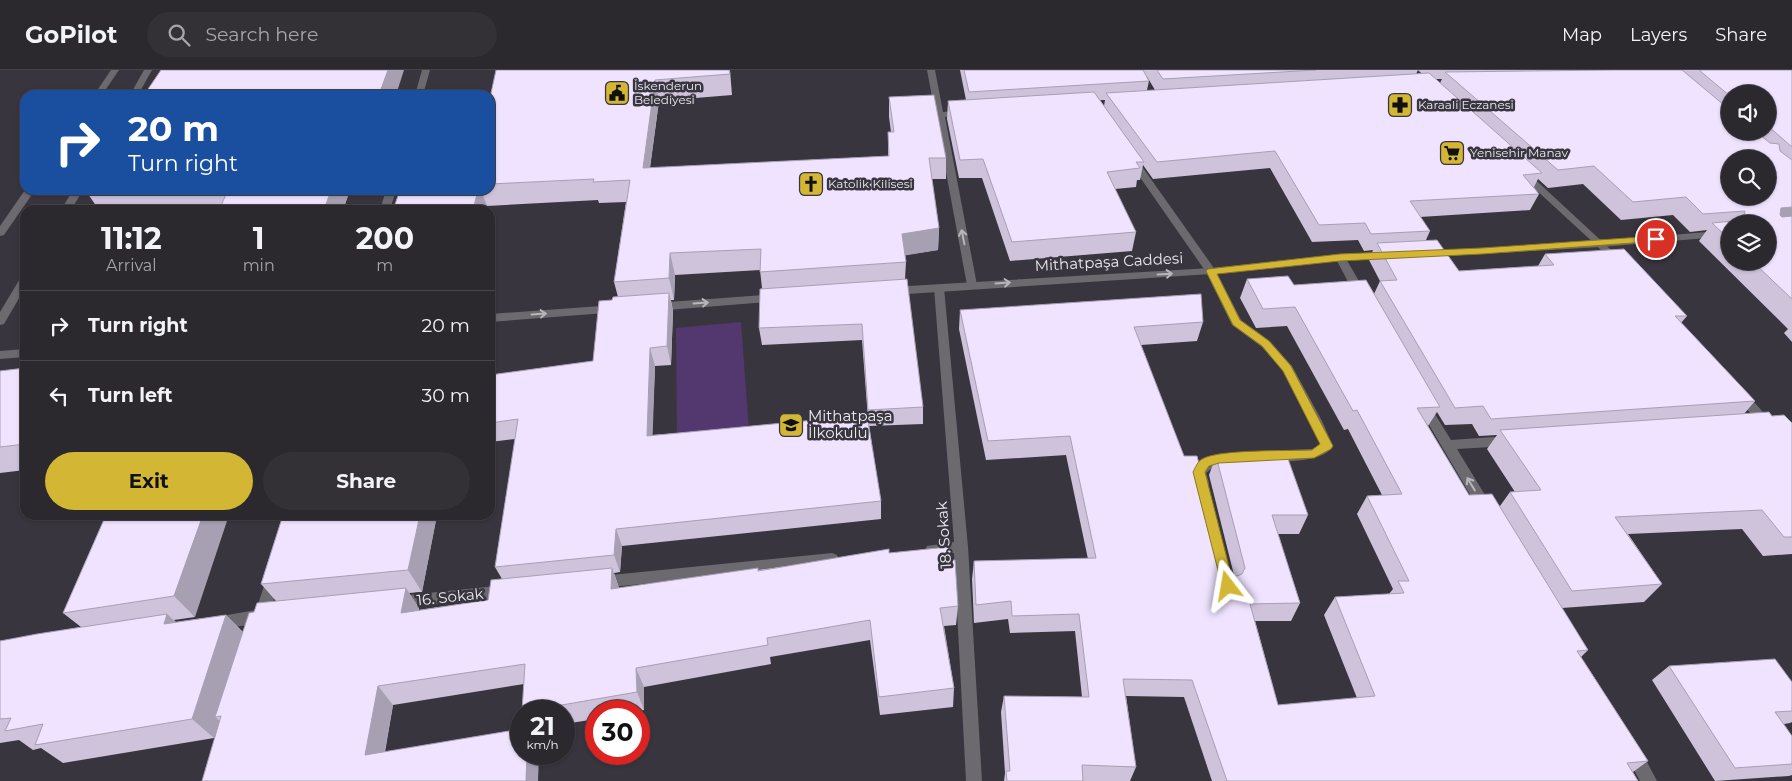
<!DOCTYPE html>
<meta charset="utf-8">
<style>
:root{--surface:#2b282e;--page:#333036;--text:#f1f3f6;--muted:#a6a6aa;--line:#47444a;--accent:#d4b635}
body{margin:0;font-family:Montserrat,sans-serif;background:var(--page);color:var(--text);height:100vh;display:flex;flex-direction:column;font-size:19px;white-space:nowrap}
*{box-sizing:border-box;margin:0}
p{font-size:16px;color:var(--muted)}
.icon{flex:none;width:28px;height:28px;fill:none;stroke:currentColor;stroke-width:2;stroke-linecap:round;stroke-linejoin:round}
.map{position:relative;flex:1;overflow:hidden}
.side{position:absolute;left:20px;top:135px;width:475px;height:315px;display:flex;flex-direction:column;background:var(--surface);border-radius:15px;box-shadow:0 1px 4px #0004,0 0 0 1px var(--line)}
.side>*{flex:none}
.guide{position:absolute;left:20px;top:20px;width:475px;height:105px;border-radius:15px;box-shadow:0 1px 4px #0004,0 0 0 1px var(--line);background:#1a4fa0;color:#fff;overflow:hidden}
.fabs{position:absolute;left:1721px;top:15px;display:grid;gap:10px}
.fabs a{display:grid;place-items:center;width:55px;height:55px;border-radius:50%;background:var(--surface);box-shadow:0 1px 4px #0004,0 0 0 1px var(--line);font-size:25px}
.speed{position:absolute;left:510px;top:630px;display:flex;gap:10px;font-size:25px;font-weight:700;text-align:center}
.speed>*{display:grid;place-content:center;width:65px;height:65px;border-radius:50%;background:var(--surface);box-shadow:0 1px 4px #0004,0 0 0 1px var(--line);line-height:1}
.speed small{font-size:12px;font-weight:400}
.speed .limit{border:8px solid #d22;background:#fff;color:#111}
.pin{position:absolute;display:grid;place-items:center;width:42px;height:42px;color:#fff;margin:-21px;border:2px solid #fff;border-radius:50%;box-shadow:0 1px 5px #0007}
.me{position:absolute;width:55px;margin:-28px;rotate:346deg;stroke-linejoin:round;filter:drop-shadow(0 0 4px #0008)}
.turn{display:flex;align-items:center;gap:18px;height:105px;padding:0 25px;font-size:22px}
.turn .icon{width:65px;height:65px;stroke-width:2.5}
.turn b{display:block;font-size:35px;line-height:42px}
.eta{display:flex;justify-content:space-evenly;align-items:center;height:85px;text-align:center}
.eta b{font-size:30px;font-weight:700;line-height:35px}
.cta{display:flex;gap:10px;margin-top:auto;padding:10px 25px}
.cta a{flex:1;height:58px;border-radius:30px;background:var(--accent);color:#111;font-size:20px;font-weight:700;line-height:58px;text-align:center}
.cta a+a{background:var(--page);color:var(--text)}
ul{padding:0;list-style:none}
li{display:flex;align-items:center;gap:15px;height:70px;padding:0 25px;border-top:1px solid var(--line)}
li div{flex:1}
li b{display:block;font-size:19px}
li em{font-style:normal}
header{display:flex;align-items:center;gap:30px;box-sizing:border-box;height:70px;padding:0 25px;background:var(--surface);border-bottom:1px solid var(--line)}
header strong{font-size:24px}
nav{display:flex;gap:28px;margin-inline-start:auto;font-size:18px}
.search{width:350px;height:45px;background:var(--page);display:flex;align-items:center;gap:12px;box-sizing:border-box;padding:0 18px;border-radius:28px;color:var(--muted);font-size:19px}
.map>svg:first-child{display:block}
.green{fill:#52386e}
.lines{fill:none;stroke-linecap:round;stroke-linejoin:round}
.minor{fill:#6c6a6f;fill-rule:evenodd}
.tertiary{fill:#6c6a6f;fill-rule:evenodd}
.wall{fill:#cec3db;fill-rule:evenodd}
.shaded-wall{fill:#a79fb2}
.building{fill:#efe3ff;stroke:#a79fb2;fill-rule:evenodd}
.oneway{stroke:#b8b6bb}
.route{fill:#d4b635;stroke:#8a7622}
.labels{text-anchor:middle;stroke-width:5;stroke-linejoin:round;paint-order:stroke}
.far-poi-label{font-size:12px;fill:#eae8ee;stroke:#39353e;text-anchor:start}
.street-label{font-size:15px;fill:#eae8ee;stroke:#39353e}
.poi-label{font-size:15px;fill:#eae8ee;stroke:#39353e;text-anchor:start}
</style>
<header>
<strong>GoPilot</strong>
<div class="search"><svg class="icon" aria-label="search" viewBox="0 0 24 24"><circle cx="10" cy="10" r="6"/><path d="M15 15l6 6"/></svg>Search here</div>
<nav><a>Map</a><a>Layers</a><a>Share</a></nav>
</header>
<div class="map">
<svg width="1792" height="711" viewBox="0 0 1792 711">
<rect width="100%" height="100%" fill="#39353e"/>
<path class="green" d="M741,252l8,109 -72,8 -1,-111z"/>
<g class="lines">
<g class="minor">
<path d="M422,0h8l-7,25h-8z"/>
<path d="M927,0h8l8,42 20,-2 4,3 -4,3 -18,1 32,168 -5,4 -5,-4z"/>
<path d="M1133,87l3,1 80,113 25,49 29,21 22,25 30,55 11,25c-10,19 -62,15 -82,16l-5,-2 -1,-3 1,-3 5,-2 61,-3 8,-5 -37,-73 -21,-24 -30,-22 -26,-53 -78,-112z"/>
<path d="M1523,100l3,1 96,89 1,2 -1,2h-8l-17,-18 -77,-71v-4z"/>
<path d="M386,120h10l-6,20h-10z"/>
<path d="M1340,184l5,3 22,38 -2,3h-8l-2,-3 -20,-38z"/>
<path d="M939,214l5,4 24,259 14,234h-16l-12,-228 -22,3 -5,-2 -2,-4 2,-4 27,-4 -20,-254z"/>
<path d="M1740,320l4,1 48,53v13l-5,-2 -51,-58 -2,-3 2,-3z"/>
<path d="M1424,332l4,1 23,37 57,-4 4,2 2,3 -2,3 -4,2 -51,3 34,56 2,4 -2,4 -5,1 -5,-1 -63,-107z"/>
<path d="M1231,383l5,2 1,3 -1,3 -19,3 -11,9 3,10 -2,4 -5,1 -5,-1 -5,-15c8,-15 23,-19 39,-19z"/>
<path d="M832,483l5,2 2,4 -2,4 -5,2 -231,23 -5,-2 -2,-4 2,-4 5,-2z"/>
<path d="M274,501l5,2 2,4 -15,46 -51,6 -5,-1 -2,-5 2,-5 46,-8 11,-33 2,-4z"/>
<path d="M506,515l5,2 2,4 -2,4 -5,2 -107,11 -5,-2 -2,-4 2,-4 5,-2z"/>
<path d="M1633,675l6,2 18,34h-17l-15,-28 2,-6z"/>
</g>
<g class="tertiary">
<path d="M111,0h8l-17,25h-8z"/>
<path d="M144,0h8l-14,25h-8z"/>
<path d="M25,120h10l-31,45 -4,1v-10z"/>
<path d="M73,120h10l-12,20h-10z"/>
<path d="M1730,160v6l-129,11 -171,10 -5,-3 5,-3 171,-10z"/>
<path d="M1388,182l5,3 -1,2 -52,3 -129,14 -319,21 -5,-4 5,-4 319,-19 129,-14z"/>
<path d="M25,206v12l-21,36 -4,1v-13l21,-35z"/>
<path d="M777,224l4,1 2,3 -2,3 -126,10 -6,-4 6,-4z"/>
<path d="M615,235l4,1 2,3 -2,3 -129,10v-8z"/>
<path d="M25,279v8l-25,2v-8z"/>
</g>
</g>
<g class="wall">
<path d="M730,0l2,25 -73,6 -9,67 238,-12v-24h3l-2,-15v-20l57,61v21h-14l7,49 -1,22 -33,5 1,7 -1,17 18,128v17l-54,2 12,75v18l-259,27 -2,26 -6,1 5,15 270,-35 69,53 -2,19 -12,1 10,62 -1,19 -73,8 -10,-75 -100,17 1,7 -127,23v23l-6,1h-42v8l-32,5v-13h-42l2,-27 -131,21 -8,47 153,29 -318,-60 -6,17 -151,25 -22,-15 -8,2 -14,-10 -19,3v-102l81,-14 -18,-14 43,-98 89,102 -21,3 2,2 50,-7 17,17 11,-20 22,-11 -15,-17 22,-69h154l-15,77 -13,1 10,15v2l69,-10 14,-21 -7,-12 20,-128 -25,3v-67l103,-14 19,-61 6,-3 -4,-15 12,-80 -27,1 -1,-3 -111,6 -87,-16h90v-92zM760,200l2,18 -3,40 3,17 100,-5 6,79 -216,16 3,-69 16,-1 2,-54 -2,-11h3l1,-25z"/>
<path d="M960,0h832v272l-8,-9 4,-4 -89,-88 8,-11 -17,2 -17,-17 -52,5 -38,-36 -35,4 -10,-9 -4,8 5,7 -9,16 -110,7 10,14 -4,9 33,31 79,-5 7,-12 142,62 -6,7 74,78 -11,13 28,2 20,7v131l-29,2 -21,-27 -114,5 34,50 -18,18 -82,6 26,42 -7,7 67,104 -15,11 5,9h-426l-28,-84 -58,-1 10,71 -6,14h-126l1,-8 -4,-61 3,-16 78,1 -7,-66 -65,2 -2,-14 -34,4 -2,-44 2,-18 114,-2 -22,-104 -80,5 -27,-131 1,-19 243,12 -6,19 -56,4 86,224 3,5 4,1 -25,-100 7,-19 92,59 -9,19h-21l22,69 -9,18h-36l23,84 79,-7 -33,-83 11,-18 54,-3 4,-5 -36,-75 10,-18 15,-1 -34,-66 -4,1 -57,-104 -31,2 -16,-30 7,-19 47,6 80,9 6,-13 -11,-21 4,-10 -9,1 -6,-11 -46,2 -42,-74 -117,11 -10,-14 -3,15h-3l-1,7 -21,2 21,43 -4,19 -122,10 -28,-83h-23l-12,-59 1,-18 18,-1zM1418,0l4,4h-6zM1146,5l9,15h-8l2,-9zM1436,9h6l-2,4zM1730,24h38v37h-38zM1100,30h5l-1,6zM1730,154l38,37h-38zM1437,342l8,13 27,-1 7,12 18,-1 -10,14 28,43h-5l-10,14 -31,-11 -41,-69z"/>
<path d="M91,120h259l-7,20h-124l2,-4 -43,4h-79l-11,-16z"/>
<path d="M25,298v102l-25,3v-102z"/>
<path d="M1669,596l123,16v40l-2,1 -6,1 8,12v39l-3,1 -74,5 -63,-101z"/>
</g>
<g class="shaded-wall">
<path d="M388,0h16l-8,25h-17z"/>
<path d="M655,10l4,21 -12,88 -4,-21z"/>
<path d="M331,120h19l-7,20h-19z"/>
<path d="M478,120h3l6,16 -1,4h-13z"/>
<path d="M1792,137v15l-24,4 13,-18z"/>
<path d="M939,158l-1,22 -36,6v-22z"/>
<path d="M670,183l5,22 -1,25 -5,-22z"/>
<path d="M669,223l4,18 -2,54 -4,-19z"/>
<path d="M650,278l5,18 -3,88 -5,-18z"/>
<path d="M203,445h26l-34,102 -21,-21z"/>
<path d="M420,445h17l-15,77 -14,-22z"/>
<path d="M616,459l6,17 -2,26 -6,-17z"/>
<path d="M612,498l7,20 -8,1z"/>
<path d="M406,518l13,20 -4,24 -14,-19z"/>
<path d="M167,544l22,21 -25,-11z"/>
<path d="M226,545l20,21 -31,81 5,4 -6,17 -22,-19z"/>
<path d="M636,598l8,19v23l-7,-18z"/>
<path d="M378,616l15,19 -12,67 -16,-17z"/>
<path d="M527,684h12l-1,27h-12z"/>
</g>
<g class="building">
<path d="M161,0h227l-9,25h-235z"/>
<path d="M496,0h233l1,4 -75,6 -12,88 246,-12 -1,-24h6l-5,-35 45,-2 12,63h-17l10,70 -37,6 4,28 -146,10 1,-23 -91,4 -1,25 -55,4 16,-102 -37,2 1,-3 -104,5v-86z"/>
<path d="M964,0h179l6,11 -180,11z"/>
<path d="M1157,0h159l-153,9z"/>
<path d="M1614,0h68l48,40v21h25l15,12 9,1 1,7 12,9v47l-11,1 -1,7 2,2 10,-1v83l-40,-38h16v-37h-38v16l-18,-17 32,-3 1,-9 -42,3 -17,-17 -53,5 -39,-36 -36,4 -113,-98zM1730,89h38v37h-38z"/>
<path d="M1699,0h93v77l-24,-21v-32h-38v2z"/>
<path d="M1429,3l113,100 -19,2 16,19 -129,7 20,30 -59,3 -6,-11 -46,2 -44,-74 -118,11 -51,-69z"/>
<path d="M1094,22l50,70h-8l4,6 -33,4 29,60 -124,10 -29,-83 -23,1 -12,-59z"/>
<path d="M91,120h44l-47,4z"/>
<path d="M228,120h103l-7,20h-105z"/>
<path d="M400,120h78l-5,20h-80z"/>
<path d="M1437,170l22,31 95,-6 -9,-11 79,-5 63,67h-12l80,85 -264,18 -8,-13 -28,2 -75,-127 17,-1 -20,-37z"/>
<path d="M1288,206l6,9 72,-5 74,127 -23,1 52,87 23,-1 96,156 -11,1 71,110 -21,2 11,18h-411l-35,-101 -69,-1 13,88 -54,-2 1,16h-76l-1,-10h4l-6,-75 85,1 -10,-83 -67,2 -1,-15 -35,4 -2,-44 122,-3 -26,-122 -82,5 -28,-131 241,-16 2,28 -69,5 50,129h13l30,113 3,5 7,2 5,-2 3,-6 -29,-112h71l21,59h-36l28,88 -50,1 28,101 97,-9 -40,-99 69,-4 -6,-12h11l-42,-85 35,-2 -45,-84 -4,1 -58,-104 -32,2 -16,-30z"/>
<path d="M907,209l16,128 -55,3 -6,-86 -103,4 1,-39z"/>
<path d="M669,223l-2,53 -17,2 -3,88 220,-21 14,86 -265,28 -2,26 -119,12 23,-148 -28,4v-48l103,-14 6,-60 13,-1 1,-3z"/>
<path d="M25,298v76l-25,3v-76z"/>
<path d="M1769,342l3,4 12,-1 8,8v114h-8l-22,-27 -147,7 47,67 -90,7 -62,-99 31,-2 -41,-60z"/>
<path d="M106,445h97l-29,81 -111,17z"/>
<path d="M283,445h137l-12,55 -147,14z"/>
<path d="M948,477l3,13h4l3,46 -18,2 14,80 -75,9 -9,-77 -103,18 1,7 -132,23 1,24 -110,19h-5l3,-47 -147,22 -13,69 156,-26v25h6l-1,27h-324l19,-65 -6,1 34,-104 5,-1 3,-9 149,-15 -5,25 87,-13 3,-20 121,-12 -1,21 147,-21v3l131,-22v4z"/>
<path d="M167,544l-3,10 62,-9 -34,104 -157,26 8,-21 -38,7 6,-13 -11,1v-78l37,-7z"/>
<path d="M1775,589l17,23v29l-17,1 17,24v28l-57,4 -66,-102z"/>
</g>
<defs><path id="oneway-shaft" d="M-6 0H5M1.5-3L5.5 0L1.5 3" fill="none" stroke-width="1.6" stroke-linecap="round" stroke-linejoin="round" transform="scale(1.25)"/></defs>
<g class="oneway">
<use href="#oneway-shaft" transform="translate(963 167) rotate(-101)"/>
<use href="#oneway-shaft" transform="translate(1165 204) rotate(-3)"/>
<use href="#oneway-shaft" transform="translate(1003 213) rotate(-4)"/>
<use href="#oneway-shaft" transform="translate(701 233) rotate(-4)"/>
<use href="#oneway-shaft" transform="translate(539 244) rotate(-4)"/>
<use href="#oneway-shaft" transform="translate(1471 414) rotate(-121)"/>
</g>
<path class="route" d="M1656,166l5,3 -1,2 -178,13 -142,7 -123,13 23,46 29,21 22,25 42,80 -2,3 -17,9 -95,5 -10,3 -4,6 29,114 -2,4 -4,2 -5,-2 -30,-118c2,-4 5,-11 9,-13 17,-10 87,-8 110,-9l8,-6 -37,-73 -21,-25 -29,-21 -27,-54 2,-2 132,-15 142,-6z"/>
<defs>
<symbol id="civic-square" viewBox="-11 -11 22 22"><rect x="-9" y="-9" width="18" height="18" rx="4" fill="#d4b635" stroke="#39353e"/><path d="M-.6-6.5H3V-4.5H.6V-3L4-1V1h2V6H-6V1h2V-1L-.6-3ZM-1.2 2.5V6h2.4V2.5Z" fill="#111"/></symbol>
<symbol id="pharmacy-square" viewBox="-11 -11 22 22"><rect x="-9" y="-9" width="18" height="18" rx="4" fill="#d4b635" stroke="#39353e"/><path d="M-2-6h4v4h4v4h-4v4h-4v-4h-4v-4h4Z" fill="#111"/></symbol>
<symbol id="supermarket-square" viewBox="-11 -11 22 22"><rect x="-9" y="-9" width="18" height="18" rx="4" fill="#d4b635" stroke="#39353e"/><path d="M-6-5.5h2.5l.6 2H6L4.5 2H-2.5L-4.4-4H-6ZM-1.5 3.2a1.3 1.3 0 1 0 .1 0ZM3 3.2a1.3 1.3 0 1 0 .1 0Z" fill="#111"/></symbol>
<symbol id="church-square" viewBox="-11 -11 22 22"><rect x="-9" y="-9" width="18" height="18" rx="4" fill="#d4b635" stroke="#39353e"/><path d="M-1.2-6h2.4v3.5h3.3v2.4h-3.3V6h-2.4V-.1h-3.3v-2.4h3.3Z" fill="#111"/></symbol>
<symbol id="school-square" viewBox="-11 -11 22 22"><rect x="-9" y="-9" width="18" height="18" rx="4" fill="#d4b635" stroke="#39353e"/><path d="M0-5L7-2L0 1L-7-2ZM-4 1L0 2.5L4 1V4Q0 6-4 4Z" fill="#111"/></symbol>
</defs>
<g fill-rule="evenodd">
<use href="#civic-square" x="603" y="9" width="28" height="28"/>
<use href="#pharmacy-square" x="1386" y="21" width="28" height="28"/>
<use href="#supermarket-square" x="1438" y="69" width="28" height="28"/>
<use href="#church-square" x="797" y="100" width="28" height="28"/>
<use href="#school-square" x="777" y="341" width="28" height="28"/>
</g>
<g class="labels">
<g class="far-poi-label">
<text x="634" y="20">İskenderun<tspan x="634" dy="14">Belediyesi</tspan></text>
<text x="1418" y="39">Karaali Eczanesi</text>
<text x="1470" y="87">Yenisehir Manav</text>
<text x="828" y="118">Katolik Kilisesi</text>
</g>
<g class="street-label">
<text transform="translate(1109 192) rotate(-3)" y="5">Mithatpaşa Caddesi</text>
<text transform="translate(944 465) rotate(-94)" y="5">18. Sokak</text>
<text transform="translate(450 527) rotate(-6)" y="5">16. Sokak</text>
</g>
<g class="poi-label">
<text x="808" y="351">Mithatpaşa<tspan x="808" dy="17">İlkokulu</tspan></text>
</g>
</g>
</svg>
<div class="fabs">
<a><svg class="icon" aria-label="sound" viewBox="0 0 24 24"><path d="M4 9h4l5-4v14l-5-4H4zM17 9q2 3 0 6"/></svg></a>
<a><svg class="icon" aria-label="search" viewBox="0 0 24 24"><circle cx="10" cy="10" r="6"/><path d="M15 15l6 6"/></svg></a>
<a><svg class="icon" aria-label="layers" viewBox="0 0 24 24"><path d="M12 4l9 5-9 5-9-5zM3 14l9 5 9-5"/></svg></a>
</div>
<div class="speed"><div>21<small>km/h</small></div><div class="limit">30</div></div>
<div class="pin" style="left:1656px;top:169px;background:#d93025"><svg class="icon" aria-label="arrive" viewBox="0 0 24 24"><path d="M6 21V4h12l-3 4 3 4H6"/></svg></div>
<svg class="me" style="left:1228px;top:516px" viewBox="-20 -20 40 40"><path d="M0-17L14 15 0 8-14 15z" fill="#d4b635" stroke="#fff" stroke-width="4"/></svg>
<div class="guide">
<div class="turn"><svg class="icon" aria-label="right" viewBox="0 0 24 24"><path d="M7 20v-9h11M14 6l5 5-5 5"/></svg><div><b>20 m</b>Turn right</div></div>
</div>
<section class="side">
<div class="eta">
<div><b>11:12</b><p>Arrival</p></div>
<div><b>1</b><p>min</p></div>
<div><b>200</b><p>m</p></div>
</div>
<ul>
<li><svg class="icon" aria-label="right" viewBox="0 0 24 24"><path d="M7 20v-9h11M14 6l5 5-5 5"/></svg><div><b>Turn right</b></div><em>20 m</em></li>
<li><svg class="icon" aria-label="left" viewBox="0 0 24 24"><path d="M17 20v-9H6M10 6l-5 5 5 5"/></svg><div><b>Turn left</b></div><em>30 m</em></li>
</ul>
<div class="cta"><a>Exit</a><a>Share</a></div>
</section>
</div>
